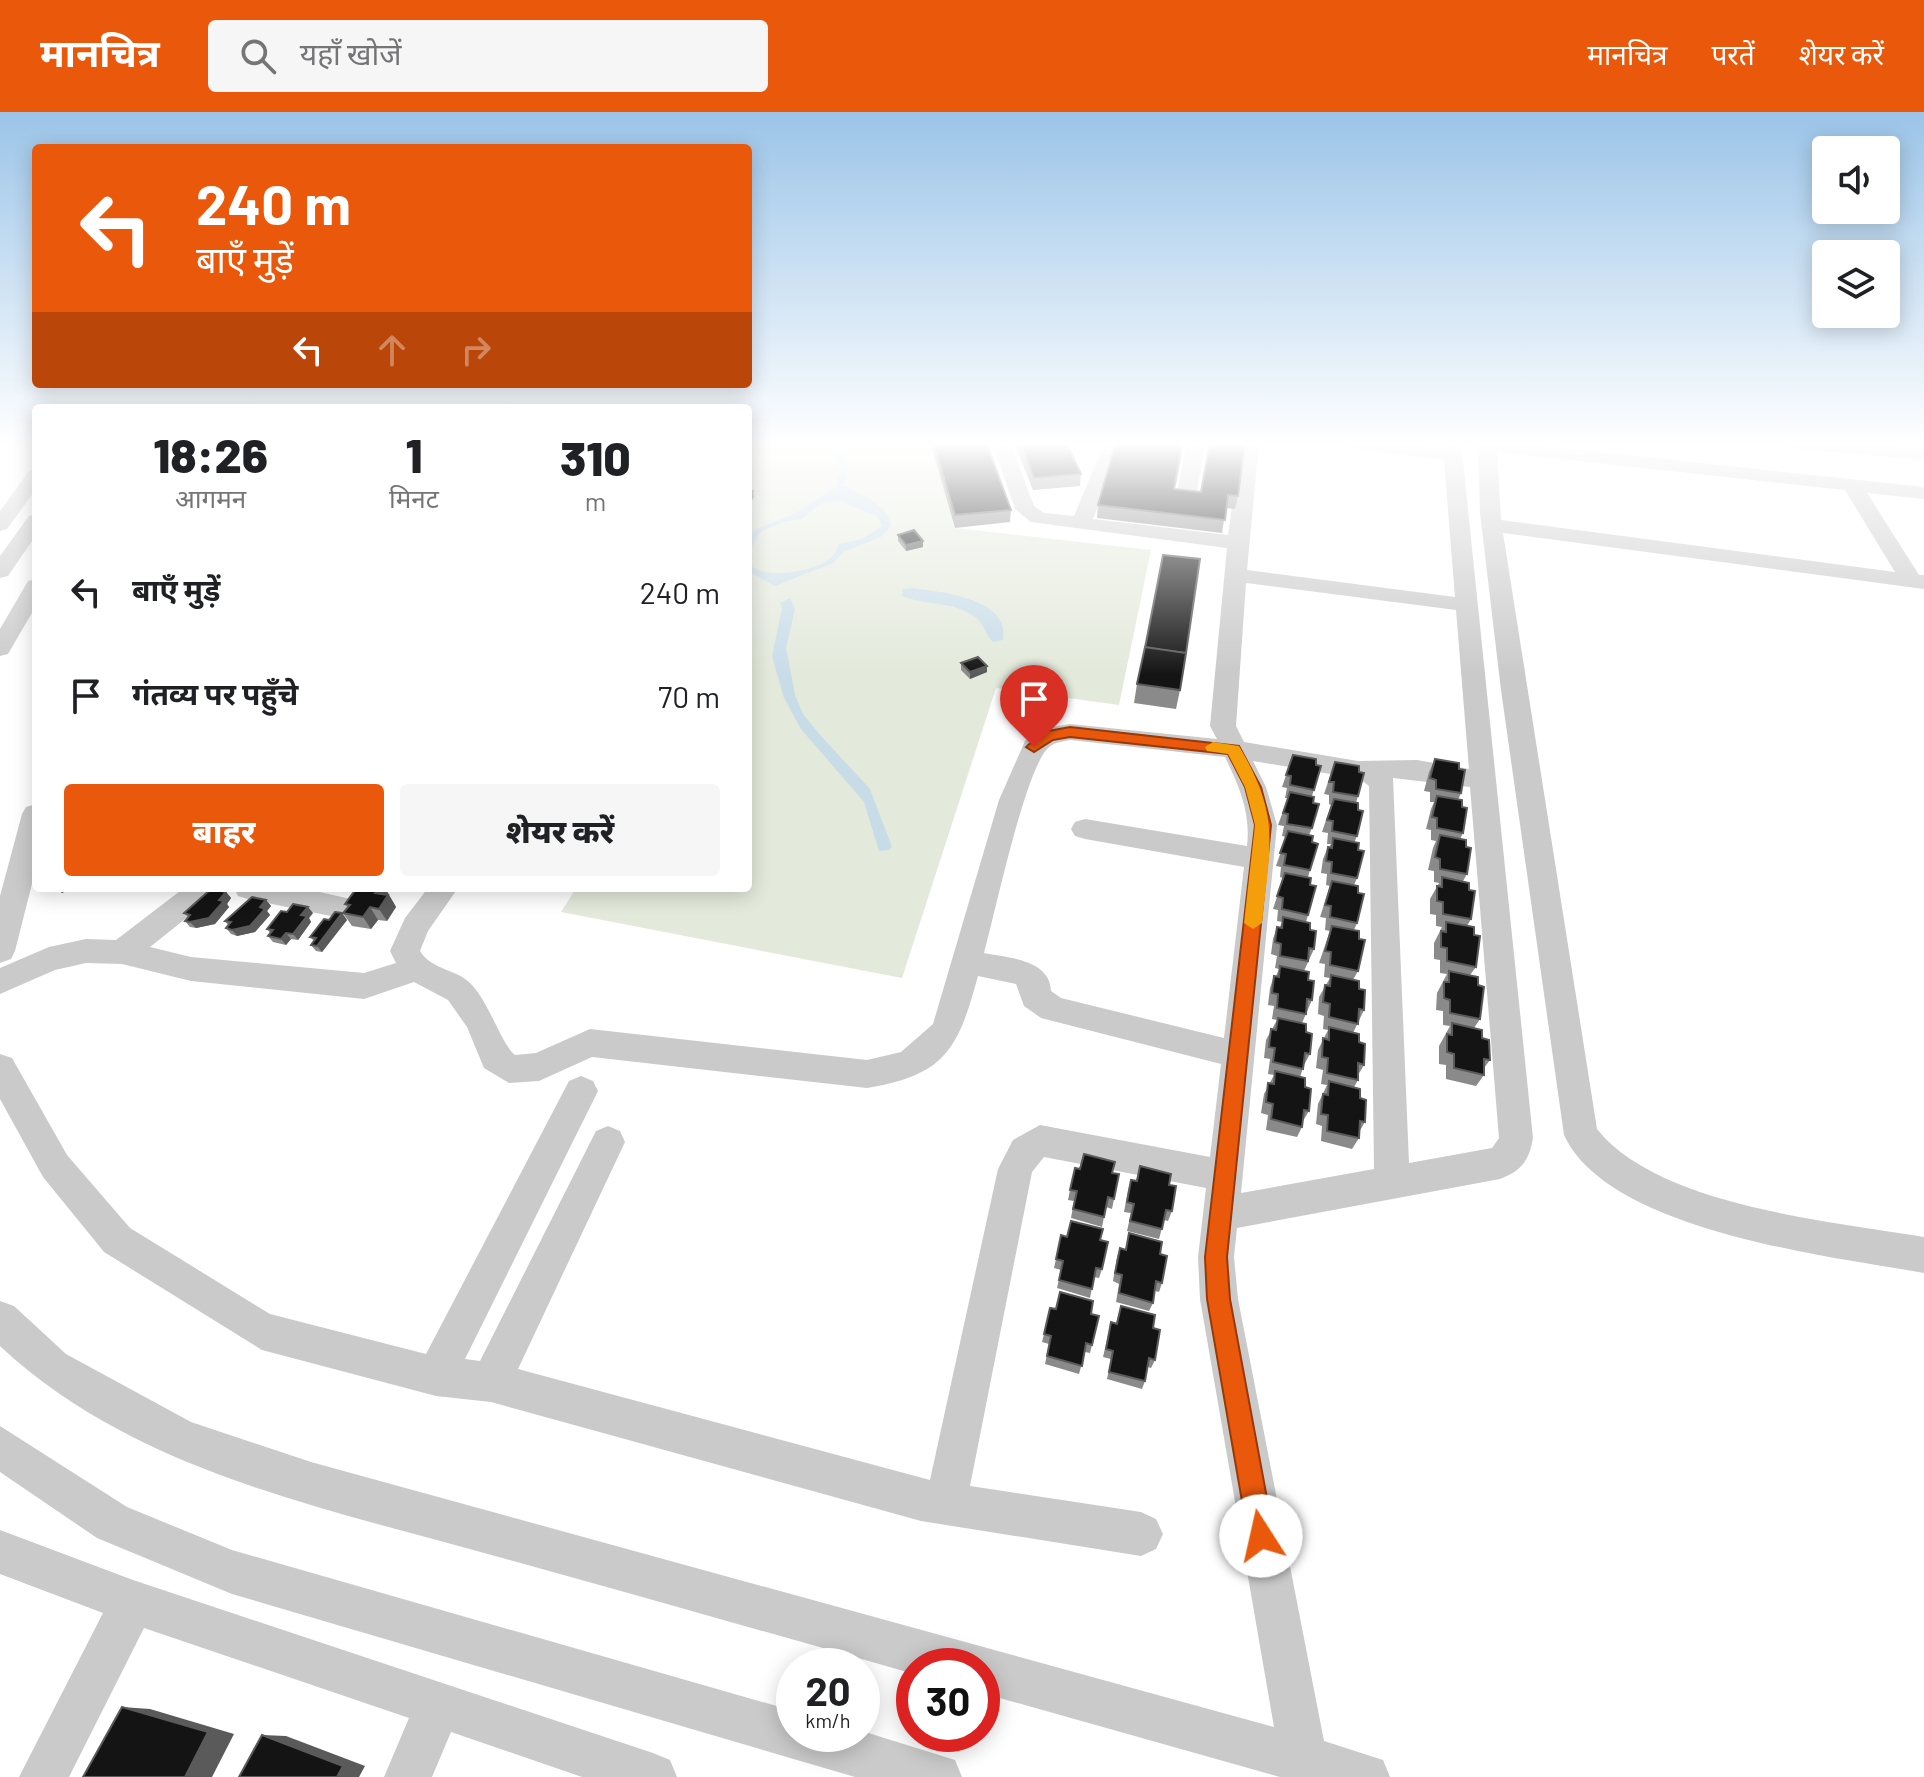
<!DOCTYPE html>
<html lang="hi">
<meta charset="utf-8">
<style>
:root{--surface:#fff;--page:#f6f6f6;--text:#202124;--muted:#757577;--accent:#ea580c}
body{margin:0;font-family:Barlow,"Noto Sans Devanagari",sans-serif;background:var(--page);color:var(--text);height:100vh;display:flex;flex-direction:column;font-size:30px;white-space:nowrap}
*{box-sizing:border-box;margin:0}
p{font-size:26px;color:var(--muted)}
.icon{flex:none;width:44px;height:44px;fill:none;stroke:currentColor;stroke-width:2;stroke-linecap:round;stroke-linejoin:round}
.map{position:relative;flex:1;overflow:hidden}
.panel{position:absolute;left:32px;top:292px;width:720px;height:488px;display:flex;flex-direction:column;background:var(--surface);border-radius:8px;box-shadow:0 4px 20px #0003}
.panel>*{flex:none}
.top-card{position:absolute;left:32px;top:32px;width:720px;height:244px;border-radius:8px;box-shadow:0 4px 20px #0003;background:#ea580c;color:#fff;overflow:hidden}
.controls{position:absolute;left:1812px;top:24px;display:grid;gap:16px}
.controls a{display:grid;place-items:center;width:88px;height:88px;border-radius:8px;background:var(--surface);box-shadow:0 4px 20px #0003;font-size:40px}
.speed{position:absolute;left:776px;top:1536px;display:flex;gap:16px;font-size:40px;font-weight:700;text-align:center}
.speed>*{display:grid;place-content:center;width:104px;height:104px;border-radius:50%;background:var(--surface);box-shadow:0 4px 20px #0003;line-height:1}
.speed small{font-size:20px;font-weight:400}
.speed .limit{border:12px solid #d22;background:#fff;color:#111}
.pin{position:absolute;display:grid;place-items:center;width:68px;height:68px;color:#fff;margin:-82px -34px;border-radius:50% 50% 50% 0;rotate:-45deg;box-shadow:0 0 8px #0007}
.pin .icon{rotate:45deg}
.me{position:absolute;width:88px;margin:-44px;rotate:350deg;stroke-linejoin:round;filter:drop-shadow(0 0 6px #0008)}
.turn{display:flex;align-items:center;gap:28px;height:168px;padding:0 32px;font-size:36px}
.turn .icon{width:104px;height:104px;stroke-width:2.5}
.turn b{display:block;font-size:56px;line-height:68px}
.lanes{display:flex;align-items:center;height:76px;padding:0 32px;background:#0003;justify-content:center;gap:40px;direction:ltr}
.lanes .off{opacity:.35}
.eta{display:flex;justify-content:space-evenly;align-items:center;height:136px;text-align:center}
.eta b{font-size:48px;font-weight:800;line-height:56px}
.button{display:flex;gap:16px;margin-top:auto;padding:16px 32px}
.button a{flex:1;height:92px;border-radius:8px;background:var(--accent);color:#fff;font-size:32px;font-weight:800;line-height:92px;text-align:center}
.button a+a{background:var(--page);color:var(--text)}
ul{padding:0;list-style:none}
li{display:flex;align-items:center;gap:24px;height:104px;padding:0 32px}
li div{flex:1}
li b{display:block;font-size:30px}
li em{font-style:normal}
header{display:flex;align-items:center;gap:48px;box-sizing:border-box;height:112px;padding:0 40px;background:var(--accent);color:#fff}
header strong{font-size:38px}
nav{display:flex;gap:44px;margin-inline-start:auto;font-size:28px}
.search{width:560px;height:72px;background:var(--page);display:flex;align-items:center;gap:20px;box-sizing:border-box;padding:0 28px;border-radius:8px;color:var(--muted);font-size:30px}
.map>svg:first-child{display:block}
.green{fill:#e3e9db}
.water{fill:#c8dce8;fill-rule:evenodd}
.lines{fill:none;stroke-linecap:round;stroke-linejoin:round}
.minor{fill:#cacaca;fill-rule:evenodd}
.wall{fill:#8a8a8a}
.shaded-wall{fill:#5a5a5a}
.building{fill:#141414;stroke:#5a5a5a;stroke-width:2}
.route{fill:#ea580c;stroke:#983908;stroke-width:2}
.slow{fill:#f59e0b}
</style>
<header>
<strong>मानचित्र</strong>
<div class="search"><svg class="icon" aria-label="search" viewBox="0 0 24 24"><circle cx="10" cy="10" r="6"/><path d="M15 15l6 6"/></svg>यहाँ खोजें</div>
<nav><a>मानचित्र</a><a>परतें</a><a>शेयर करें</a></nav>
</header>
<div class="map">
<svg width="1924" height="1665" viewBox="0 0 1924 1665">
<rect width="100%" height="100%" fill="#fff"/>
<path class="green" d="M748,330h182l25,86 196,22 -32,155 -123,-17 -94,290 -341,-66 15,-24h172z"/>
<g class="water">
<path d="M829,330h10l9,25 -4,18c16,10 45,20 47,41l-10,11 -38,15 -10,11 -58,23 -27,-15v-34l8,-8 40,-16 41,-27 2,-17zM840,389l38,16 4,9 -20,13 -23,5c-3,6 -4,11 -11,16 -16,12 -61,19 -77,6l-2,-15 12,-19 25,-11 16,-2 19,-16z"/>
<path d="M913,476c27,4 98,10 90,52l-10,2c-8,-7 -8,-18 -18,-25 -23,-17 -49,-11 -73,-21l1,-7z"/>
<path d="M790,486l5,11 -9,39 9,47 8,19 17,21 50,54 22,58 -3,3 -10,1 -15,-49 -63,-73 -17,-31 -12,-42 10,-48 -2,-5z"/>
</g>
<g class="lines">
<g class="minor">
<path d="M992,330h18l24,64 10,7 30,3 31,-74h18l-30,77 135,16 13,-93h18l-12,128 208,27 -11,-137 -93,-12 -9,-6h51l50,6v-6h18l72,696c-4,22 -11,33 -33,41l-263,49 -3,29 4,42 86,442 59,19 7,17h-110l-298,-84v-27h-68v8c-140,-40 -279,-79 -419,-118 -170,-48 -362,-85 -495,-210v-45l14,5 52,48 125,68 120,40 963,265 -74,-428 -2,-42 8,-69 -162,-31 -12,15 -62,314 171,26 15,7 7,15 -7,15 -15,7 -220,-35 -430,-119 -55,-6 -174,-46 -158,-98 -61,-75 -43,-78v-45l12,4 55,97 63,73 140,86 156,40 143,-273 12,-5 12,5 5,10 -133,268 15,2 116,-230 12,-5 12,5 5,11 -107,227 412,111 68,-311 15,-29 27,-15 170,32 11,-93 -180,-46 -17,-12 -8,-22 -38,-8c-20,73 -32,99 -111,112l-275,-31 -53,24 -30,2 -25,-15 -17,-41 -19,-27 -34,-18 -50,17 -173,-18 -69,-17 -36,-1 -31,7 -55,24v-26l49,-21 37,-8 30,1 68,-52h34l-4,8 -64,51 41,10 173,16 32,-10 -6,-12 15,-33 23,-30h30l-30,43 -8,20c11,19 38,18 52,34 17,18 30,60 43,70l21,-2 54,-24 277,31 34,-8 32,-28 66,-224 26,-59 14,-12 31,-5 147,15 -7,-13 17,-178 -196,-26 -16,-13zM1246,471l210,27 13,159 -52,-9 -59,1 -114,-19 -8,-16zM1070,628l155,17c14,29 26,56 22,89l-162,-27 -10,3 -4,7 4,7 10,3 159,28 -20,171 -163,-40 -10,-7c-1,-32 -43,-33 -67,-38 11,-40 40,-178 63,-204 7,-7 14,-7 23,-9zM1253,649l107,18 9,7 5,383 -133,24 36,-368 -11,-38zM1393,666l77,9 29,351 -7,10 -83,15z"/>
<path d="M1187,330h18l-9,56 -10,6 -10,-6z"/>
<path d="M1478,330h31l415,45v12l-57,-6 52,82h5v14l-421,-56 94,596c61,77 233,92 327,108v36c-96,-17 -316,-42 -360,-138l-63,-445 -21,-177zM1497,340l348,38 50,82 -394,-52z"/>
<path d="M1779,330h70l75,6v12l-136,-12z"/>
<path d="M36,357v20l-29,40 -7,2v-20l29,-40z"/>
<path d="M36,402v21l-28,41 -8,2v-22l29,-40z"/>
<path d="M36,467v27l-28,48 -8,2v-27l28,-48z"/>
<path d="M36,692v64l-21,83 -4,8 -11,4v-67l22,-82 4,-7z"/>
<path d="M234,776h68l53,12 5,8 -5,8 -10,3 -97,-20 -10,-3z"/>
<path d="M0,1314l127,81 105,43 562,161v23h68v-3l93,29 7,17h-107l-623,-183 -135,-56 -97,-66z"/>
<path d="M0,1418l133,50 520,173 17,7 7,17h-95l-131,-45 -19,45h-48l25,-59 -265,-90 -75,149h-50l84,-164 -103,-39z"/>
</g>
</g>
<g class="wall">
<path d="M930,330h56l25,68 -1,12 -55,6z"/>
<path d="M1014,330h52l15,32 -1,12 -47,4z"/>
<path d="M1174,377l64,7 -3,13 -9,-1 -4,25 -125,-15 1,-13z"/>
<path d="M898,423l25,6v6l-17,4 -8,-10z"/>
<path d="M961,551l26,9 -17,7 -9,-9z"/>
<path d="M1137,572l43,6 -4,19 -42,-6z"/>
<path d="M1293,643l23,10 5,1 -9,30v32l-3,7 1,35 -2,7v38l-2,7 4,8 4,19 -10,22 4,9 4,20 -10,23 4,9 4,22 -6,11 -4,12 5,10 4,24 -6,10 -1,6 -5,10 -31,-7 2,-15 -7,-2 3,-19 10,-19 -6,-1 2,-15 -6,-1 2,-18 11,-20 -5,-1 2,-13 -6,-1 2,-17 4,-12h2l3,-7 -4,-1 2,-12 -6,-2 2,-15 4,-12h3l2,-5 -5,-1 1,-11 -5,-1 10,-31 -3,-1 1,-10 -5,-1 10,-29 -4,-1 2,-10 -6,-1 10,-27h-3l2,-10 -5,-1z"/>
<path d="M1435,647l26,34 -3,7 5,33 -3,6 7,35 -4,7 8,38 -4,7 9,41 -6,8 10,44 -6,9 8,10 8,22 -6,8v7l-8,11 -30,-7v-14l-7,-1v-18l11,-20 -7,-1v-14l-7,-1 1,-17 10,-19 -7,-1v-13l-6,-1v-16l8,-16 -6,-1v-11l-6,-1v-15l9,-16 -5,-1v-11l-6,-1 5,-22 3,-7 -5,-1v-10l-5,-1 5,-20 3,-7h-4v-10l-6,-1 5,-19z"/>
<path d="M1335,650l23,34 -2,7 1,33 -3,7 3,35 -3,7 3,38 -3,7 4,41 -5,9 6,9 5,21 -11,23 6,9 5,23 -6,10v5l-4,7 6,11 5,24 -6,10v6l-7,11 -31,-8 1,-15 -6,-2 2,-20 9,-19 -6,-1 2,-14 -7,-2 2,-18 10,-20 -5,-1 1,-13 -6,-2 1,-17 11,-19 -6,-1 1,-13 -6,-1 11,-32 -5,-1 1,-12 -6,-1 10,-31 -4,-1 1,-11 -6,-1 2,-14 5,-12h1l2,-3h-4l1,-11 -6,-1 9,-27 -2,-1v-9l-5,-1z"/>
<path d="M365,776h20l11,19 -9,14 -9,-1 -7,9 -19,-3 -9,-13 5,-5 -3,-4z"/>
<path d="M226,780l5,6 -4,6 2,3 -14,17 -19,4 -6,-1 -5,-6 3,-4 -4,-4z"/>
<path d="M266,788l5,6 -4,5 3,4 -15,17 -18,4 -6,-2 -5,-6 2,-3 -3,-4z"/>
<path d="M313,801l-4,5 2,4 -13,18 -7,-1 -5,6 -13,-3 -5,-6 2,-3 -3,-4z"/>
<path d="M329,808h18l-25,32 -6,-1 -5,-6 3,-4 -4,-4z"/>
<path d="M1140,1054l29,19 3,26 -4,10 -4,-1 -5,19 -32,-8 4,-18 -7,-1 4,-22 3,-10 5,1z"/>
<path d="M1080,1057l32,4 2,26 -2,10 -6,-2 -4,20 -31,-9 3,-17 -6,-1 2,-10z"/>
<path d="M1129,1121l31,21 2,29 -3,9 -4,-1 -2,12 -4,8 -33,-9 3,-18 -6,-3 4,-24 3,-9 5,2z"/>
<path d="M1067,1125l33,3 2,29 -3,9 -5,-1 -4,21 -33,-10 4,-18 -7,-2 2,-9z"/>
<path d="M1121,1194l32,22 2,32 -4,8 -3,-1 -3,14 -3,8 -35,-10 4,-20 -8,-2 8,-35 5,1z"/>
<path d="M1091,1202l1,31 -2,8 -5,-1 -6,22 -34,-10 4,-20 -7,-2 2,-8z"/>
</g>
<g class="shaded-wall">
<path d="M753,379l1,6 -5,8 -1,-6z"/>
<path d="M923,429v6l-17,4v-6z"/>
<path d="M987,554v6l-17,7v-7z"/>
<path d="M56,776h18l-12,5z"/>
<path d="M379,776h6l11,19 -9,14 -8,-12 -4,-16z"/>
<path d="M226,780l5,6 -4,6 2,3 -14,17 -19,4 -6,-6 29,-22z"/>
<path d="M266,788l5,6 -4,5 3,4 -15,17 -18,4 -5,-6 28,-23z"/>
<path d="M308,795l5,6 -4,5 2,4 -13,18 -5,-6 8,-19z"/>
<path d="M370,795l8,13 -7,9 -8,-12z"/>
<path d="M342,801l5,7 -25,32 -5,-6z"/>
<path d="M286,821l5,6 -5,6 -5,-6z"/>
<path d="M122,1595l28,2 84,25 -22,43h-27z"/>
<path d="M262,1623l24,1 79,30 -6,11h-22z"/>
</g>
<g class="building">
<path d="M933,330h53l25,68 -56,5z"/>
<path d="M1020,330h46l15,32 -47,4z"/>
<path d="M1116,330h67l-9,47 27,3 9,-50h35l-7,54 -10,-1 -3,25 -127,-15z"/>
<path d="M748,378l5,1 -5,8z"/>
<path d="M914,418l9,11 -17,4 -8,-10z"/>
<path d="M1163,443l37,4 -14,94 -41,-5z"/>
<path d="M1145,535l41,6 -6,37 -43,-6z"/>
<path d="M978,545l9,9 -17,6 -9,-9z"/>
<path d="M1293,643l23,4v6l5,1 -7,24 -24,-5 1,-9 -5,-1z"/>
<path d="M1435,647l24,4v6l6,1 -4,23 -25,-4v-9l-6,-2z"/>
<path d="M1335,650l24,4v6l5,1 -6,23 -25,-4 1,-10h-5z"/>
<path d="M1290,680l24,5 -1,6 6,1 -7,24 -25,-4 1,-10 -5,-1z"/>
<path d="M1437,684l25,4v7l5,1 -4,25 -26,-5v-10l-5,-1z"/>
<path d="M1334,687l24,4v7l5,1 -6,25 -25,-5 1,-10 -6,-1z"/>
<path d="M1288,719l25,5 -1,6 6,2 -8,26 -26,-5 2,-11 -6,-1z"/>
<path d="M1440,723l26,5v7l5,1 -4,26 -27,-5v-10l-5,-2z"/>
<path d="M1333,726l26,5 -1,7 6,1 -7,27 -26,-5 1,-11 -6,-1 2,-14 4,1z"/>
<path d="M1285,761l26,5 -1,7 6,1 -8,29 -26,-6 1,-11 -6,-2z"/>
<path d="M1442,765l27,6v7l6,1 -4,28 -28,-5v-12l-6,-1v-15l5,1z"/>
<path d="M1332,769l26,5v7l6,1 -7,29 -27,-6 1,-11 -6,-1z"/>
<path d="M365,776h14l-4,5 13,2 -9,14 -9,-2 -7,10 -20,-4 7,-8 -5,-1 11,-15 7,2z"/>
<path d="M211,777l15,3 -7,8 5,1 -15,17 -19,4 -5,-1 5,-6 -6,-2z"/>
<path d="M252,785l14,3 -6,7 5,2 -15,17 -18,4 -6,-2 5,-6 -6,-1z"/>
<path d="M293,792l15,3 -7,8 6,1 -14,18 -7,-1 -5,6 -13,-3 5,-6 -6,-1 14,-18 6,1z"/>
<path d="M335,800l7,1 -25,33 -6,-1 5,-7 -6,-1 14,-18 5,1z"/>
<path d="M1283,805l27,6v7l6,1 -2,18 -5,-1 -1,13 -28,-5 1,-12 -6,-2 2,-15 5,1z"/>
<path d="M1446,810l28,5v8l6,1 -4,31 -29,-6v-13l-6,-1v-16l5,1z"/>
<path d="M1332,814l27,5v8l6,1 -7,31 -28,-6 1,-13 -6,-1z"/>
<path d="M1280,854l29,6 -1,8 6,1 -2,19 -5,-1 -1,15 -29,-6 1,-14 -6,-1 2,-17 5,1z"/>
<path d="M1449,859l29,6v8l6,2 -4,32 -30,-6v-13l-6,-2v-16h5z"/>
<path d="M1331,863l28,6v8l6,1 -1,20 -5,-1 -1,15 -29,-7 1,-13 -7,-2 2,-17 5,1z"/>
<path d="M1278,906l28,6v8l6,2 -2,20 -5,-1 -2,16 -30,-7 2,-14 -6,-1 2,-18 5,1z"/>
<path d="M1452,911l30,7v8l7,2 1,20 -6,-1v16l-30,-7v-14l-7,-2v-18l5,1z"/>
<path d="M1329,915l30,7v8l6,2 -1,21 -6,-2v17l-31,-7 1,-15 -6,-1 1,-19 6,2z"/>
<path d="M1275,959l30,7v9l6,2 -2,22 -5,-1 -2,17 -31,-8 2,-15 -7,-2 2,-19 6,1z"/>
<path d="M1329,969l31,8v9l6,2 -1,22 -5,-1 -1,17 -32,-7 1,-16 -7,-1 2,-20 5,1z"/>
<path d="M1084,1042l31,8 -3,11 7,1 -5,25 -6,-2 -4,20 -31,-8 4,-18 -7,-1 5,-22 5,1z"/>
<path d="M1140,1054l31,8 -2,11 7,1 -4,25 -6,-1 -4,19 -32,-8 4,-17 -7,-2 4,-22 6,1z"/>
<path d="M1071,1109l32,8 -3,11 8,2 -6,27 -6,-1 -4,21 -33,-9 4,-19 -7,-2 5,-24 6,2z"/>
<path d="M1129,1121l33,9 -2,12 7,2 -5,27 -6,-2 -3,22 -34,-10 3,-18 -7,-2 5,-25 6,2z"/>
<path d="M1060,1180l33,9 -2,13 8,2 -7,29 -6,-2 -4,23 -35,-10 4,-20 -7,-2 6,-26 6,1z"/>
<path d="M1121,1194l34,9 -2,13 7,2 -5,30 -6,-2 -4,23 -36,-9 4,-21 -7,-2 5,-27 6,2z"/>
<path d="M122,1595l86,25 -23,45h-102z"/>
<path d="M262,1623l81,31 -6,11h-98z"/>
</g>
<linearGradient id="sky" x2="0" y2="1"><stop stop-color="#9bc4e8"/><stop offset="0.59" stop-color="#fff"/><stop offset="1" stop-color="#fff" stop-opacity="0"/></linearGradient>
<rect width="1924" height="563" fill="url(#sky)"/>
<path class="route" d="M1070,615l169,19 22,41 10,38 -44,432 3,42 44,237 -3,9 -10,4 -9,-4 -4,-9 -41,-237 -2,-42 50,-432 -10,-38 -17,-33 -158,-17 -17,3 -19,12 -8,-5 17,-15z"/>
<path class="slow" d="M1213,630l26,4c42,71 31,99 23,177l-9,6 -9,-6 11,-98 -10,-38 -17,-33 -21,-3 -2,-4z"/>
</svg>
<div class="controls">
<a><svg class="icon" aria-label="sound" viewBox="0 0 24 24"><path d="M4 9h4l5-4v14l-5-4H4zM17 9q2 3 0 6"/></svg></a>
<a><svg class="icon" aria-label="layers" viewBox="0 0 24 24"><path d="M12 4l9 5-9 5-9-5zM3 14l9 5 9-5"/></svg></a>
</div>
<div class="speed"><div>20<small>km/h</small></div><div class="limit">30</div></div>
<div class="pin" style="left:1034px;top:635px;background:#d93025"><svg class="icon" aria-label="arrive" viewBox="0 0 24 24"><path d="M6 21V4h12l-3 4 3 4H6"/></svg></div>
<svg class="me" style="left:1261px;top:1424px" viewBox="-20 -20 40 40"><circle r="19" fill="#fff"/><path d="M0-13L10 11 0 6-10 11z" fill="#ea580c"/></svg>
<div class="top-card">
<div class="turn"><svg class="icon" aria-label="left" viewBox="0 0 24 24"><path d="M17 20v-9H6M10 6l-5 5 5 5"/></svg><div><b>240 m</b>बाएँ मुड़ें</div></div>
<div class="lanes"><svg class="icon" aria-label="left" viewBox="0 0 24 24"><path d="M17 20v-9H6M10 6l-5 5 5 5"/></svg><svg class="icon off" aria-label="ahead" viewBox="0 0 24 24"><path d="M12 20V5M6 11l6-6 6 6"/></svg><svg class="icon off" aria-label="right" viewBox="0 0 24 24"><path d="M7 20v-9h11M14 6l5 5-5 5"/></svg></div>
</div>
<section class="panel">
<div class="eta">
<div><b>18:26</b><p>आगमन</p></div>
<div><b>1</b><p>मिनट</p></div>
<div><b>310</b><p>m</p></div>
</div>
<ul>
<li><svg class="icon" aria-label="left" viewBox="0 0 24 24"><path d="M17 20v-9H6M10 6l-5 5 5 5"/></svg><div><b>बाएँ मुड़ें</b></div><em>240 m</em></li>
<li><svg class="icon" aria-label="arrive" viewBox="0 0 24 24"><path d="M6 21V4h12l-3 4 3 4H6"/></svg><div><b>गंतव्य पर पहुँचे</b></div><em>70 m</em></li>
</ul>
<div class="button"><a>बाहर</a><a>शेयर करें</a></div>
</section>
</div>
